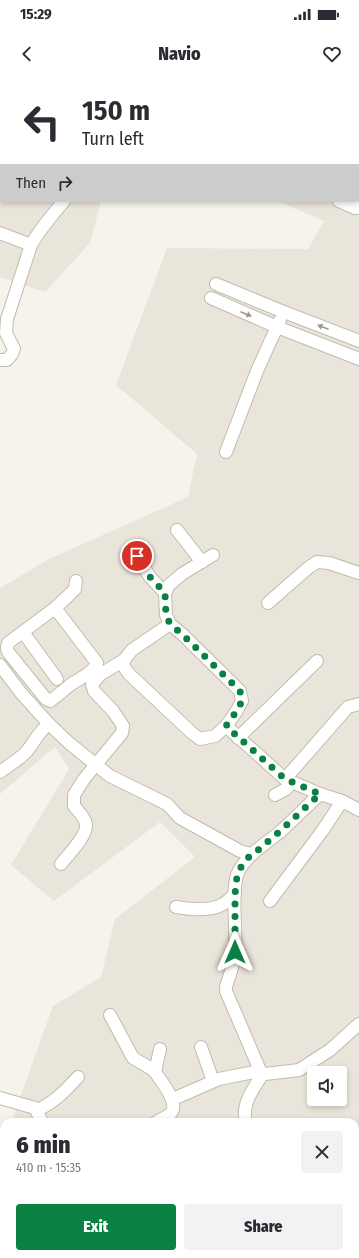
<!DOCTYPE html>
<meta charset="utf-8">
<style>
:root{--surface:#fff;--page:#f2f2f3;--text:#2b2b33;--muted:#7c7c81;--accent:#0b8043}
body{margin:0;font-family:"Fira Sans Condensed",sans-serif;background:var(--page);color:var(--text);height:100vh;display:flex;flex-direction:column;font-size:15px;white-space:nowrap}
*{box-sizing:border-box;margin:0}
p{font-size:13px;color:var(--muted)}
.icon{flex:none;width:22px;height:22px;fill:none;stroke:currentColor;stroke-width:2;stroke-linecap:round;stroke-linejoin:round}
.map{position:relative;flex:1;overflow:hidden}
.details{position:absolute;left:0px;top:1038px;width:359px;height:140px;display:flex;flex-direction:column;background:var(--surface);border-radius:12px 12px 0 0;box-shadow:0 2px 6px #0003}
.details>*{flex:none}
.guide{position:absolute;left:0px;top:0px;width:359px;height:122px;box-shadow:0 2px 6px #0003;background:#fff;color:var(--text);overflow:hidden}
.tools{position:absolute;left:307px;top:986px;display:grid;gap:8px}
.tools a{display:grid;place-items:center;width:40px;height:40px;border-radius:4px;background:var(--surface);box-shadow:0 2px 6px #0003;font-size:20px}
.pin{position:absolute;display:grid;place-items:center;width:34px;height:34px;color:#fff;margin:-17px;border:2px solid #fff;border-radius:50%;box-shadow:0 1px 4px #0007}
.me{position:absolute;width:44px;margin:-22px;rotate:0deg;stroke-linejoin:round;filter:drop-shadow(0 0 3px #0008)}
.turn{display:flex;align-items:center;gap:14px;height:84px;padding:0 16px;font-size:18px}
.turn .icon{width:52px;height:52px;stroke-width:2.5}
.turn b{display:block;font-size:28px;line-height:34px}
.then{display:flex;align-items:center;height:38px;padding:0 16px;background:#0003;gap:8px;font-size:15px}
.round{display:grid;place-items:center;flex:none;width:42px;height:42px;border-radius:4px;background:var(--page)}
.head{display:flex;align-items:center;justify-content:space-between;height:68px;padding:0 16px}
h1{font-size:24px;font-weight:800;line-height:30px}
.cta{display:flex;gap:8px;margin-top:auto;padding:8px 16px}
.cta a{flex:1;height:46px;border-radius:4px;background:var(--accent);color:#fff;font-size:16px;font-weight:800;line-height:46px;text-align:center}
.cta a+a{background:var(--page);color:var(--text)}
.status{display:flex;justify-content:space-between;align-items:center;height:28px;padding:0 20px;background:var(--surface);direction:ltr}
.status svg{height:11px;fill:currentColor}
header{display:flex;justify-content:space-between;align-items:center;height:52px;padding:0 16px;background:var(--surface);font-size:18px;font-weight:800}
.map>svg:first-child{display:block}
.residential{fill:#eae5da;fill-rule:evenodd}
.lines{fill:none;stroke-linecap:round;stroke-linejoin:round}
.minor-casing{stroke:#c2bbae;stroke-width:14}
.minor{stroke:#fff;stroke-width:12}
.oneway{fill:#9c9892}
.route{stroke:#0b8043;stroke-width:7;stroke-dasharray:0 12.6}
</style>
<div class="status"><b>15:29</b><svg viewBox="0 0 49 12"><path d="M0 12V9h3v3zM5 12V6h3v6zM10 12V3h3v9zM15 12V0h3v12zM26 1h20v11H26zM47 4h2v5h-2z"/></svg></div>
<header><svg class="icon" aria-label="back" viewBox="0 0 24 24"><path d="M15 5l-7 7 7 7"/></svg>Navio<svg class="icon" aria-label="heart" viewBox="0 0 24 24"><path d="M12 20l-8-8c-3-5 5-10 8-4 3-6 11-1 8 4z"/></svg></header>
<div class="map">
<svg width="359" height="1178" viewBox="0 0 359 1178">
<rect width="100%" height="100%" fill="#f6f3ec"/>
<g class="residential">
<path d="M0,0h359v1178h-298v-4h294v-132h-339l-3,-5 40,-111 48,-29 14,-58 80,-62 -35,-35 -106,79 -43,-36 58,-96 -14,-22 -55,47v-206l49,-29 139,-62 9,-43 -81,-69 51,-137 141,1 16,-28 -46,-20h80v-120h-357v73h-1zM314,993h26v26h-26z"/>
<path d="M1,117v4h100l-11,42 -45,49 -45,-15v-78z"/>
</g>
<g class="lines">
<defs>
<g id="minor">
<path d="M147,0l8,1"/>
<path d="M100,1l1,-1"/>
<path d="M0,9h1"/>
<path d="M339,121l16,7h4"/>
<path d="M0,153l31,12"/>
<path d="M216,204l68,28 75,29"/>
<path d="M211,218l66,29 82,32"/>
<path d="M0,280h7l5,-6 2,-5 -8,-16 1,-14 24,-74c9,-16 21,-30 33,-44"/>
<path d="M226,372l31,-81 23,-51"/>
<path d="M177,450l25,32"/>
<path d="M213,475l-31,19 -13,11 -4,8 1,22 4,9 12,10 58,57 2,10 -6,11 -10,14 59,53 35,15 22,7 17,9"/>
<path d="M137,476l13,21 15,16"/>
<path d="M268,523l40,-35 9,-6 12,1 30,10"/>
<path d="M55,528l42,55c-5,11 -17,15 -27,22 -7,6 -13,11 -20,16l-4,-2 -38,-47 -1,-4 1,-5 47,-35 13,-12 7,-7 1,-8"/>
<path d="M170,544l-38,26 -8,10v7l5,7 63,59 8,6 15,-3 11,-10"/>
<path d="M23,552l34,47"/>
<path d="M0,585l21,28 28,31 20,19 41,33 57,28 13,14 60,33 11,3"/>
<path d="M238,658l79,-77"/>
<path d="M0,692c9,-7 20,-13 27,-21 9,-11 10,-18 22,-27"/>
<path d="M285,699l63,-72 11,-3"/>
<path d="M275,715l11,-6 6,-7"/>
<path d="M61,784c7,-9 27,-29 25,-40 -1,-7 -8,-13 -12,-18v-11l10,-16 38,-46 1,-7 -10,-15 -19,-20 -2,-7 9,-10 23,-14"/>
<path d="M270,821l53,-71 19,-29"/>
<path d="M176,827c13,2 35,5 47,-3 4,-2 8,-7 12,-10"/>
<path d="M110,935l23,43 19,11 3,3c6,9 26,33 15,42 -4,3 -10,6 -14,8"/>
<path d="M201,967l12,34"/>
<path d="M155,992l5,-23"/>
<path d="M262,995l-36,-84v-4c3,-11 9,-24 9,-36 2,-22 -4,-56 2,-76 6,-17 29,-32 43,-43 14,-13 27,-26 40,-38"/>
<path d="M0,1018l35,10 7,14"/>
<path d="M173,1019l46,-20 40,-8"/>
<path d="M37,1030c17,-7 29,-20 41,-33"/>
<path d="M246,1042c-5,-17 7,-33 16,-47l3,-1 34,-4 31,-20 29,-26"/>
<path d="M0,1135l4,1"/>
<path d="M355,1163l4,2"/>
<path d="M152,1174v4"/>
</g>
</defs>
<use href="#minor" class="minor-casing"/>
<use href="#minor" class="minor"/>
</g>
<defs><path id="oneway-solid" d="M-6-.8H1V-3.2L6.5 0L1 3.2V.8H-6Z"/></defs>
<g class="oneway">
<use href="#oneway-solid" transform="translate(246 234) rotate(23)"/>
<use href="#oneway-solid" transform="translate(323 247) rotate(-159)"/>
</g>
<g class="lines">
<path class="route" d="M137,476l13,21 15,16 1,22 4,9 12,10 58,57 2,10 -6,11 -10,14 59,53 35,15 -40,37 -23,20 -6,3 -10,13 -4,9 -2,18v58"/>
</g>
</svg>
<div class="tools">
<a><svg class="icon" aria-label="sound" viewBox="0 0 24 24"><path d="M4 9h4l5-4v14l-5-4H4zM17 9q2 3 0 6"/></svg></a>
</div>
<div class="pin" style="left:137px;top:476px;background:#d93025"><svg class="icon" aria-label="arrive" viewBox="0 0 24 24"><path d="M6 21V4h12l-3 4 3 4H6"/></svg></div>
<svg class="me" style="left:235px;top:872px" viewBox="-20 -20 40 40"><path d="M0-17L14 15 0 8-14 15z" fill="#0b8043" stroke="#fff" stroke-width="4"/></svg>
<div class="guide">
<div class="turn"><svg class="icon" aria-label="left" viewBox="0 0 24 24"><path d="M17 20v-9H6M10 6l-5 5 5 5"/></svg><div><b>150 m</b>Turn left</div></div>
<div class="then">Then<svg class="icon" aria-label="right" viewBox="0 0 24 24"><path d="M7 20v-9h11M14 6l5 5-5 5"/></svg></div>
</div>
<section class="details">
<div class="head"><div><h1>6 min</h1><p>410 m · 15:35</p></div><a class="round"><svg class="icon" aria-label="close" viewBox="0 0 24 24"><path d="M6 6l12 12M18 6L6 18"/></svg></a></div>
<div class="cta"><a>Exit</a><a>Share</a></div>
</section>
</div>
